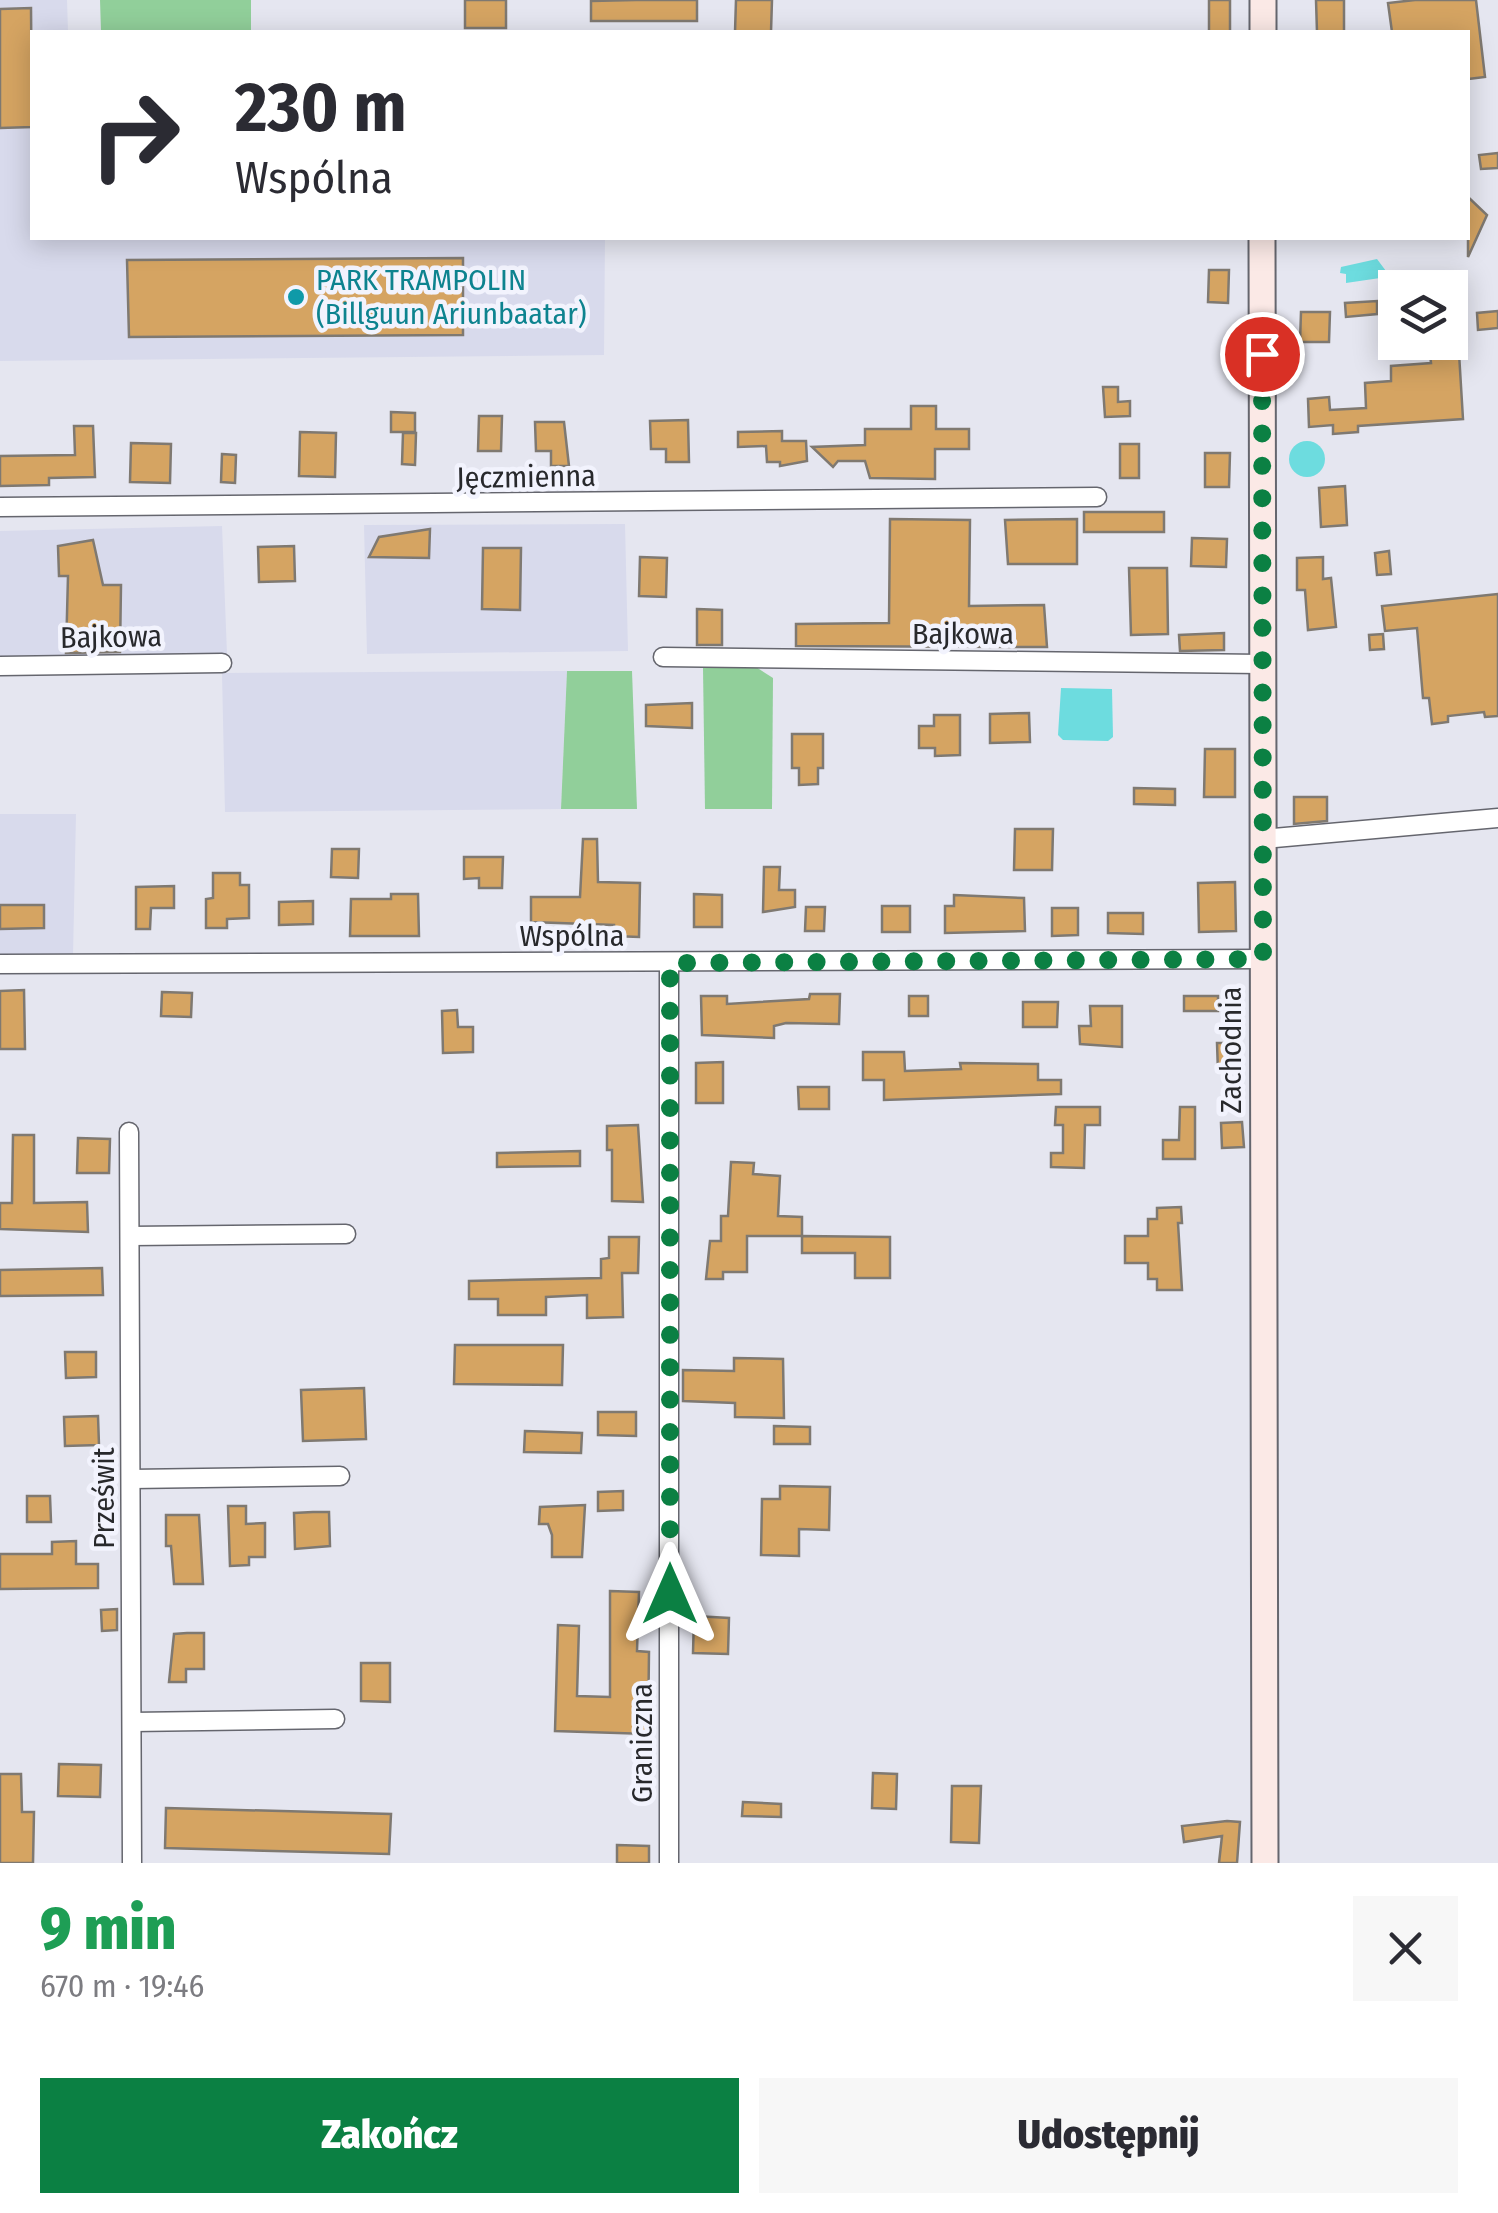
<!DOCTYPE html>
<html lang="pl">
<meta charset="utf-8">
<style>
:root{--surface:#fff;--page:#f7f7f7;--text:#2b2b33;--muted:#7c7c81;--accent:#0b8043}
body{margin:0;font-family:"Fira Sans Condensed",sans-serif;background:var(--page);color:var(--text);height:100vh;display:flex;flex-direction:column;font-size:38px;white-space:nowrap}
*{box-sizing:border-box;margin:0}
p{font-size:32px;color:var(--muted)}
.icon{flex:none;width:55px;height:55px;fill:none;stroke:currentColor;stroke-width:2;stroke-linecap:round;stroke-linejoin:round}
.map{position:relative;height:1863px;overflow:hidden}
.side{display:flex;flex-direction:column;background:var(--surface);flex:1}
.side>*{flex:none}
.top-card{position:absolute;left:30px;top:30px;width:1440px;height:210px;border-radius:0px;box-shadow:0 5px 25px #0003;background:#fff;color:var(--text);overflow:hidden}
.tools{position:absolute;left:1378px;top:270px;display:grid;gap:20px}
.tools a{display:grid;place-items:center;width:90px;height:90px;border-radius:0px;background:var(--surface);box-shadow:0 5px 25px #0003;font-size:50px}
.pin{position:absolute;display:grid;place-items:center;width:85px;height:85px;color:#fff;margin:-42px;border:5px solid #fff;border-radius:50%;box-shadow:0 2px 10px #0007}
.me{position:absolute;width:110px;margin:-55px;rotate:0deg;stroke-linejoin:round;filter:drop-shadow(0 0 8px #0008)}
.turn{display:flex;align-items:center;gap:35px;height:210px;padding:0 40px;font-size:45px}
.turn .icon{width:130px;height:130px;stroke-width:2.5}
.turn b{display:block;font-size:70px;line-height:85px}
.round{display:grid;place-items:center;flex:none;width:105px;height:105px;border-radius:0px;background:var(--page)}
.overview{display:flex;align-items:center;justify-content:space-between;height:170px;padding:0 40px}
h1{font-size:60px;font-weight:800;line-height:75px;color:#1e9e55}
.primary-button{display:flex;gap:20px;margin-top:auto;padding:20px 40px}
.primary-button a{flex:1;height:115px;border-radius:0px;background:var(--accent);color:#fff;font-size:40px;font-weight:800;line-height:115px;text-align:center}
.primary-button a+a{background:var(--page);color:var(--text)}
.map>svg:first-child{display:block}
.built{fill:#d8daec}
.green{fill:#91cf9a}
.water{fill:#6ddcdf}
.building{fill:#d5a462;stroke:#7f7971;stroke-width:2.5}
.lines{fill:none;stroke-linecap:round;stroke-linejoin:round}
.street-casing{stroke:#65666e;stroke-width:21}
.secondary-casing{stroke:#65666e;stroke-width:29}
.street{stroke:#fff;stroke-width:18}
.secondary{stroke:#fbe9e6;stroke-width:25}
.route{stroke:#0b8043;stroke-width:18;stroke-dasharray:0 32.4}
.culture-dot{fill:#0f9aa8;stroke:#f2f3fd;stroke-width:4}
.labels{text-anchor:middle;stroke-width:9;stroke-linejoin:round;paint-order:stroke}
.culture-label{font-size:30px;fill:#0d838f;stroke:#f2f3fd;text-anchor:start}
.street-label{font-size:30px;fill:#28292c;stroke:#f2f3fd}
</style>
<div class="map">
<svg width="1498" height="1863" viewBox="0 0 1498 1863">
<rect width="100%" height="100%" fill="#e5e6f0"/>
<g class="built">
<path d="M0,0h67l1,32h-36v206h573l-1,117 -604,6z"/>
<path d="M625,524l3,127 -261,3 -3,-129z"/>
<path d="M222,526l5,128 -227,2v-125z"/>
<path d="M567,671l-6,138 -336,3 -3,-139z"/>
<path d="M0,814h76l-3,142 -73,1z"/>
</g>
<g class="green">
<path d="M100,0h151v32h-150z"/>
<path d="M756,667l17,11 -1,131h-67l-2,-141z"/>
<path d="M567,671h65l5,138h-76z"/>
</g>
<g class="water">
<path d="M1377,259l9,12 -6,7 -34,5v-9l-6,-1 1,-6z"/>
<circle cx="1307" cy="459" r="18"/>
<path d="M1061,688l51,1 1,48 -5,4 -45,-1 -5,-5z"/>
</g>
<g class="building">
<rect x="465" y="0" width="41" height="28"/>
<path d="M636,0h61v21h-106v-20z"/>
<path d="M736,0h36l-1,32h-36z"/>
<rect x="1209" y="0" width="21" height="32"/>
<path d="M1316,0h28v32h-27z"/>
<path d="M1415,0h61l9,77 -17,2v-47h-76l-4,-29z"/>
<path d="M31,8l1,119 -32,1v-119z"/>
<path d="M1498,153v15l-17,1 -2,-14z"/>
<path d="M1468,197l19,18 -19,42z"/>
<path d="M463,258v77l-334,2 -2,-77z"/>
<path d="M1209,270h20l-1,33 -20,-1z"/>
<path d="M1377,301v13l-31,3 -1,-14z"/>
<path d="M1498,311v17l-20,2 -1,-17z"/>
<path d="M1301,312h29l-1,30h-29z"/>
<path d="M1459,353l4,66 -105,7v6l-25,2v-9l-24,2 -1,-28 21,-2 1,13 36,-2 -1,-25 26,-2v-15l40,-3 -1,-9z"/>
<path d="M1103,387h15v15l12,-1v15l-25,1z"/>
<path d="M911,406h25v23h33v20h-34v30l-65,-1 -5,-17h-27l-5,6 -21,-20 53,-2v-16h46z"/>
<path d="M391,412l24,1v19h-24z"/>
<path d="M479,416h23l-1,35h-23z"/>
<path d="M688,420l1,42h-23v-13h-15l-1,-28z"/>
<path d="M535,422h29l5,44h-18v-15h-15z"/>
<path d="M74,426h19l2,51 -46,1v7l-49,1v-30l75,-1z"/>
<path d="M782,431v10h24l1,20 -27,5v-4h-13l-1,-16 -28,1v-15z"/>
<path d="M300,432l36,1 -1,44 -36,-1z"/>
<path d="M403,433h13l-1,32 -13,-1z"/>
<path d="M131,443l40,1 -1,39 -40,-1z"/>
<rect x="1120" y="444" width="19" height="34"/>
<path d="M1205,453h25l-1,34h-24z"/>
<path d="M222,454l14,1 -1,28 -14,-1z"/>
<path d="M1345,486l2,39 -26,2 -2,-39z"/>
<rect x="1084" y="512" width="80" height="20"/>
<path d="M890,519l80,1 -1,86 75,-1 3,42 -251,-1v-22l93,-1z"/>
<path d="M1077,519v45h-69l-3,-44z"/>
<path d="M430,529l-1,29 -60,-1 10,-20z"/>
<path d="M1192,538l35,1 -1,28 -35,-1z"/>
<path d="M93,540l10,45h18l-1,67 -54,1 2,-77h-9l-1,-30z"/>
<path d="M294,546l1,35 -36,1 -1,-35z"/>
<path d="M483,548h38l-1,62 -38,-1z"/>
<path d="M1389,551l2,23 -14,1 -2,-22z"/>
<path d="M640,557l27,1 -1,39 -27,-1z"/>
<path d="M1323,557v22l8,-1 5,49 -28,3 -3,-40h-8v-32z"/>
<path d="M1129,568h38l1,66 -37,1z"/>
<path d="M1498,594v122l-13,1 -1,-5 -36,4v6l-16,2 -3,-26h-6l-6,-70 -32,3 -3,-25z"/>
<path d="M697,609l25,1v35h-25z"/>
<path d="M1224,633v17l-44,1 -1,-16z"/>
<path d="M1383,634l1,15 -14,1 -1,-15z"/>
<path d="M692,703v25l-46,-2v-21z"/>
<path d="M1029,713l1,29 -40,1v-29z"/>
<path d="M934,715h26v40l-25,1v-8h-16v-22h15z"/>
<path d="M792,734h31v34h-5v16l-19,1v-17h-7z"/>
<path d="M1205,749h30v48h-31z"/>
<path d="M1134,788l41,1v16l-41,-1z"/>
<path d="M1294,797h33v24l-33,3z"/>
<path d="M1015,829h38l-1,41h-38z"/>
<path d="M583,839h14l1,43 42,1 -1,54 -25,-1v-11l-83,-3v-25h49z"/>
<path d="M332,849h27l-1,29 -27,-1z"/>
<path d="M464,857h39l-1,31h-23v-10l-15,1z"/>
<path d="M764,867h16l-1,23h16v17l-32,5z"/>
<path d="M213,873h27v12h9v33l-22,1v9h-21v-29l7,-1z"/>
<path d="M1235,882l1,49 -37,1 -1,-49z"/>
<path d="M174,886v22h-23l-1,21h-14v-42z"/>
<path d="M391,894h27l1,42h-69l1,-37h40z"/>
<path d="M694,894l28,1v32h-28z"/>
<path d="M954,895l70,3 1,33 -80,2v-27h9z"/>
<path d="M313,901v23l-34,1v-23z"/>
<path d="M0,905h44v23l-44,1z"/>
<rect x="882" y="906" width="28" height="26"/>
<path d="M806,907h19l-1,24h-19z"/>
<path d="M1052,908h26v27l-26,1z"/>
<path d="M1108,913h35v21l-35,-1z"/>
<path d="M24,990l1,59h-25v-58z"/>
<path d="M162,992l30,1 -1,24 -30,-1z"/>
<path d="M810,994h30l-1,30 -53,-1 -12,3v12l-72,-3 -1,-39h26v8l82,-5z"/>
<rect x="909" y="996" width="19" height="20"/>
<rect x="1184" y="996" width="34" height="15"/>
<path d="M1023,1002h35l-1,25h-34z"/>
<path d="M1090,1006h32v41l-42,-3 -1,-18h12z"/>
<path d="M457,1010l1,17h15v25l-30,1 -1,-42z"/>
<path d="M1217,1043h18l-1,30 -16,-1z"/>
<path d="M863,1052h41l1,19 56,-2 -1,-6 78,1v16h23v14l-177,6v-20h-21z"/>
<path d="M723,1062v41h-27v-40z"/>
<path d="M798,1087h31v22h-30z"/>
<path d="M1056,1107h44v18h-15l-1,43 -33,-1v-14h12v-28h-8z"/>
<path d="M1180,1107h15v52h-32v-19h16z"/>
<path d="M1242,1122l2,25 -22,1 -1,-25z"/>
<path d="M638,1125l5,77 -31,-1v-51h-5v-24z"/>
<path d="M13,1135h21v68l53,-1 1,30 -88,-3v-26h12z"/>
<path d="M78,1138l32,1 -1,34h-32z"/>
<path d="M580,1151v15l-83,1v-14z"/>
<path d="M731,1162l23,1 -1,11 27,2 -2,40 24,1v19h-55v36h-24v7h-17l4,-38h11v-25h7z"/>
<path d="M1181,1207l1,16h-4l4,67h-25v-11h-9v-16h-23v-27h23v-17h9v-11z"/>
<path d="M802,1236l88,1v41h-35v-25h-53z"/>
<path d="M609,1237h30l-1,36h-16l1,44 -36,1v-23l-41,2v18h-48v-16h-29v-18l132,-3v-19l8,-1z"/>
<path d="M102,1268l1,27 -103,1v-26z"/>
<path d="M455,1345h108l-1,40 -108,-1z"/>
<path d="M65,1352h31v25l-30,1z"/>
<path d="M734,1358l49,1 1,59 -49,-1v-14l-52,-2v-31l51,1z"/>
<path d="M364,1388l2,51 -63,2 -2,-51z"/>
<path d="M598,1412h38v24l-38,-1z"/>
<path d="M98,1416l1,29 -34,1 -1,-29z"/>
<path d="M774,1426l36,1v17h-36z"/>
<path d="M525,1431l57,2 -1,20 -57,-1z"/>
<path d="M780,1486l50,1 -1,43 -30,-1v27l-38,-1 1,-56h18z"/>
<path d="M623,1491v19l-25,1v-19z"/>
<path d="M27,1496h23l1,26h-24z"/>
<path d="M585,1505l-3,52h-30v-22l-4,-11h-9l1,-17z"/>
<path d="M228,1506h18v18l19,-1v34h-16v8l-19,1z"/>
<path d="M313,1512h16l1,34 -35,3 -1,-36z"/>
<path d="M166,1515h33l4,69h-29l-3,-38h-5z"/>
<path d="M76,1541v23h22v24l-98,1v-35h52v-12z"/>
<path d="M610,1591l29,1 -2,59 12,1 -1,82 -93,-3 3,-106 21,1 -2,70 33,1z"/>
<path d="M117,1609v21l-15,1 -1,-21z"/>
<path d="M694,1616l35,2 -1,36 -35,-1z"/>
<path d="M187,1633h17v36h-18v13h-17l5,-48z"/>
<path d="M361,1663h29v39l-29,-1z"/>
<path d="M59,1764l42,1 -1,32 -42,-1z"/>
<path d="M873,1773l24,1 -1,35 -24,-1z"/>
<path d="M0,1774h21l1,38h12l-1,51h-33z"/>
<path d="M952,1786h29l-2,57 -28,-1z"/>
<path d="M743,1802l38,2v13l-39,-1z"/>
<path d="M166,1808l225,6 -2,40 -224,-6z"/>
<path d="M1227,1821l13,1 -3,41h-18l3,-27 -38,6 -2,-16z"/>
<path d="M617,1845l32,1v17h-32z"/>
</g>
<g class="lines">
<defs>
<g id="street">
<path d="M0,507l1097,-10"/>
<path d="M663,657l599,7"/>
<path d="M0,666l222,-3"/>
<path d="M1263,839l235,-21"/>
<path d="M0,964l1263,-5"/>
<path d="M129,1132l3,731"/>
<path d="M130,1236l216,-2"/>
<path d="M131,1479l209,-3"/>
<path d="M132,1722l203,-3"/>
<path d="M669,1863v-900"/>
</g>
<g id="secondary">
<path d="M1263,32v-32"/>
<path d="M1262,238l3,1625"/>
</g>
</defs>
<use href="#street" class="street-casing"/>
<use href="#secondary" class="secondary-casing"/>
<use href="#street" class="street"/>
<use href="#secondary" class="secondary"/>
</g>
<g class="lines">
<path class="route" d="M670,1594v-631l593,-4 -1,-605"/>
</g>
<circle class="culture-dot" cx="296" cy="297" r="10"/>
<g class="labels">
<g class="culture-label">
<text x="316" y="290">PARK TRAMPOLIN<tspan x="316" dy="34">(Billguun Ariunbaatar)</tspan></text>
</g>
<g class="street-label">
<text transform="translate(526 477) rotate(-1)" y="10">Jęczmienna</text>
<text x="963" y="644">Bajkowa</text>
<text transform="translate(111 637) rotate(-1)" y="10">Bajkowa</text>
<text x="572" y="946">Wspólna</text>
<text transform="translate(1231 1050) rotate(-90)" y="10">Zachodnia</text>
<text transform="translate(104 1498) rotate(-90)" y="10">Prześwit</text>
<text transform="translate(642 1743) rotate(-90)" y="10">Graniczna</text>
</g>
</g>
</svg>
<div class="tools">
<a><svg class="icon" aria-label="layers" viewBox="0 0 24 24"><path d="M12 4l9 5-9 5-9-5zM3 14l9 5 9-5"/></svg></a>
</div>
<div class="pin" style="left:1262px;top:354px;background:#d93025"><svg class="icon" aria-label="arrive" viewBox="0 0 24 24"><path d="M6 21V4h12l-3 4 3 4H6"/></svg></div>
<svg class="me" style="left:670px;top:1594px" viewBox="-20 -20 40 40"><path d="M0-17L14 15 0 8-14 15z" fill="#0b8043" stroke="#fff" stroke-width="4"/></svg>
<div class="top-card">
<div class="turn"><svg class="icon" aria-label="right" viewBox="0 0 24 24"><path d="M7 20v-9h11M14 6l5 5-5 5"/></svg><div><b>230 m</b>Wspólna</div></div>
</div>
</div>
<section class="side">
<div class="overview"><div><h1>9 min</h1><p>670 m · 19:46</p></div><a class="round"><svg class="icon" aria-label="close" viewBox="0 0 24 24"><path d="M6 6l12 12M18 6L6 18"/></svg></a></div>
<div class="primary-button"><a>Zakończ</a><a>Udostępnij</a></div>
</section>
